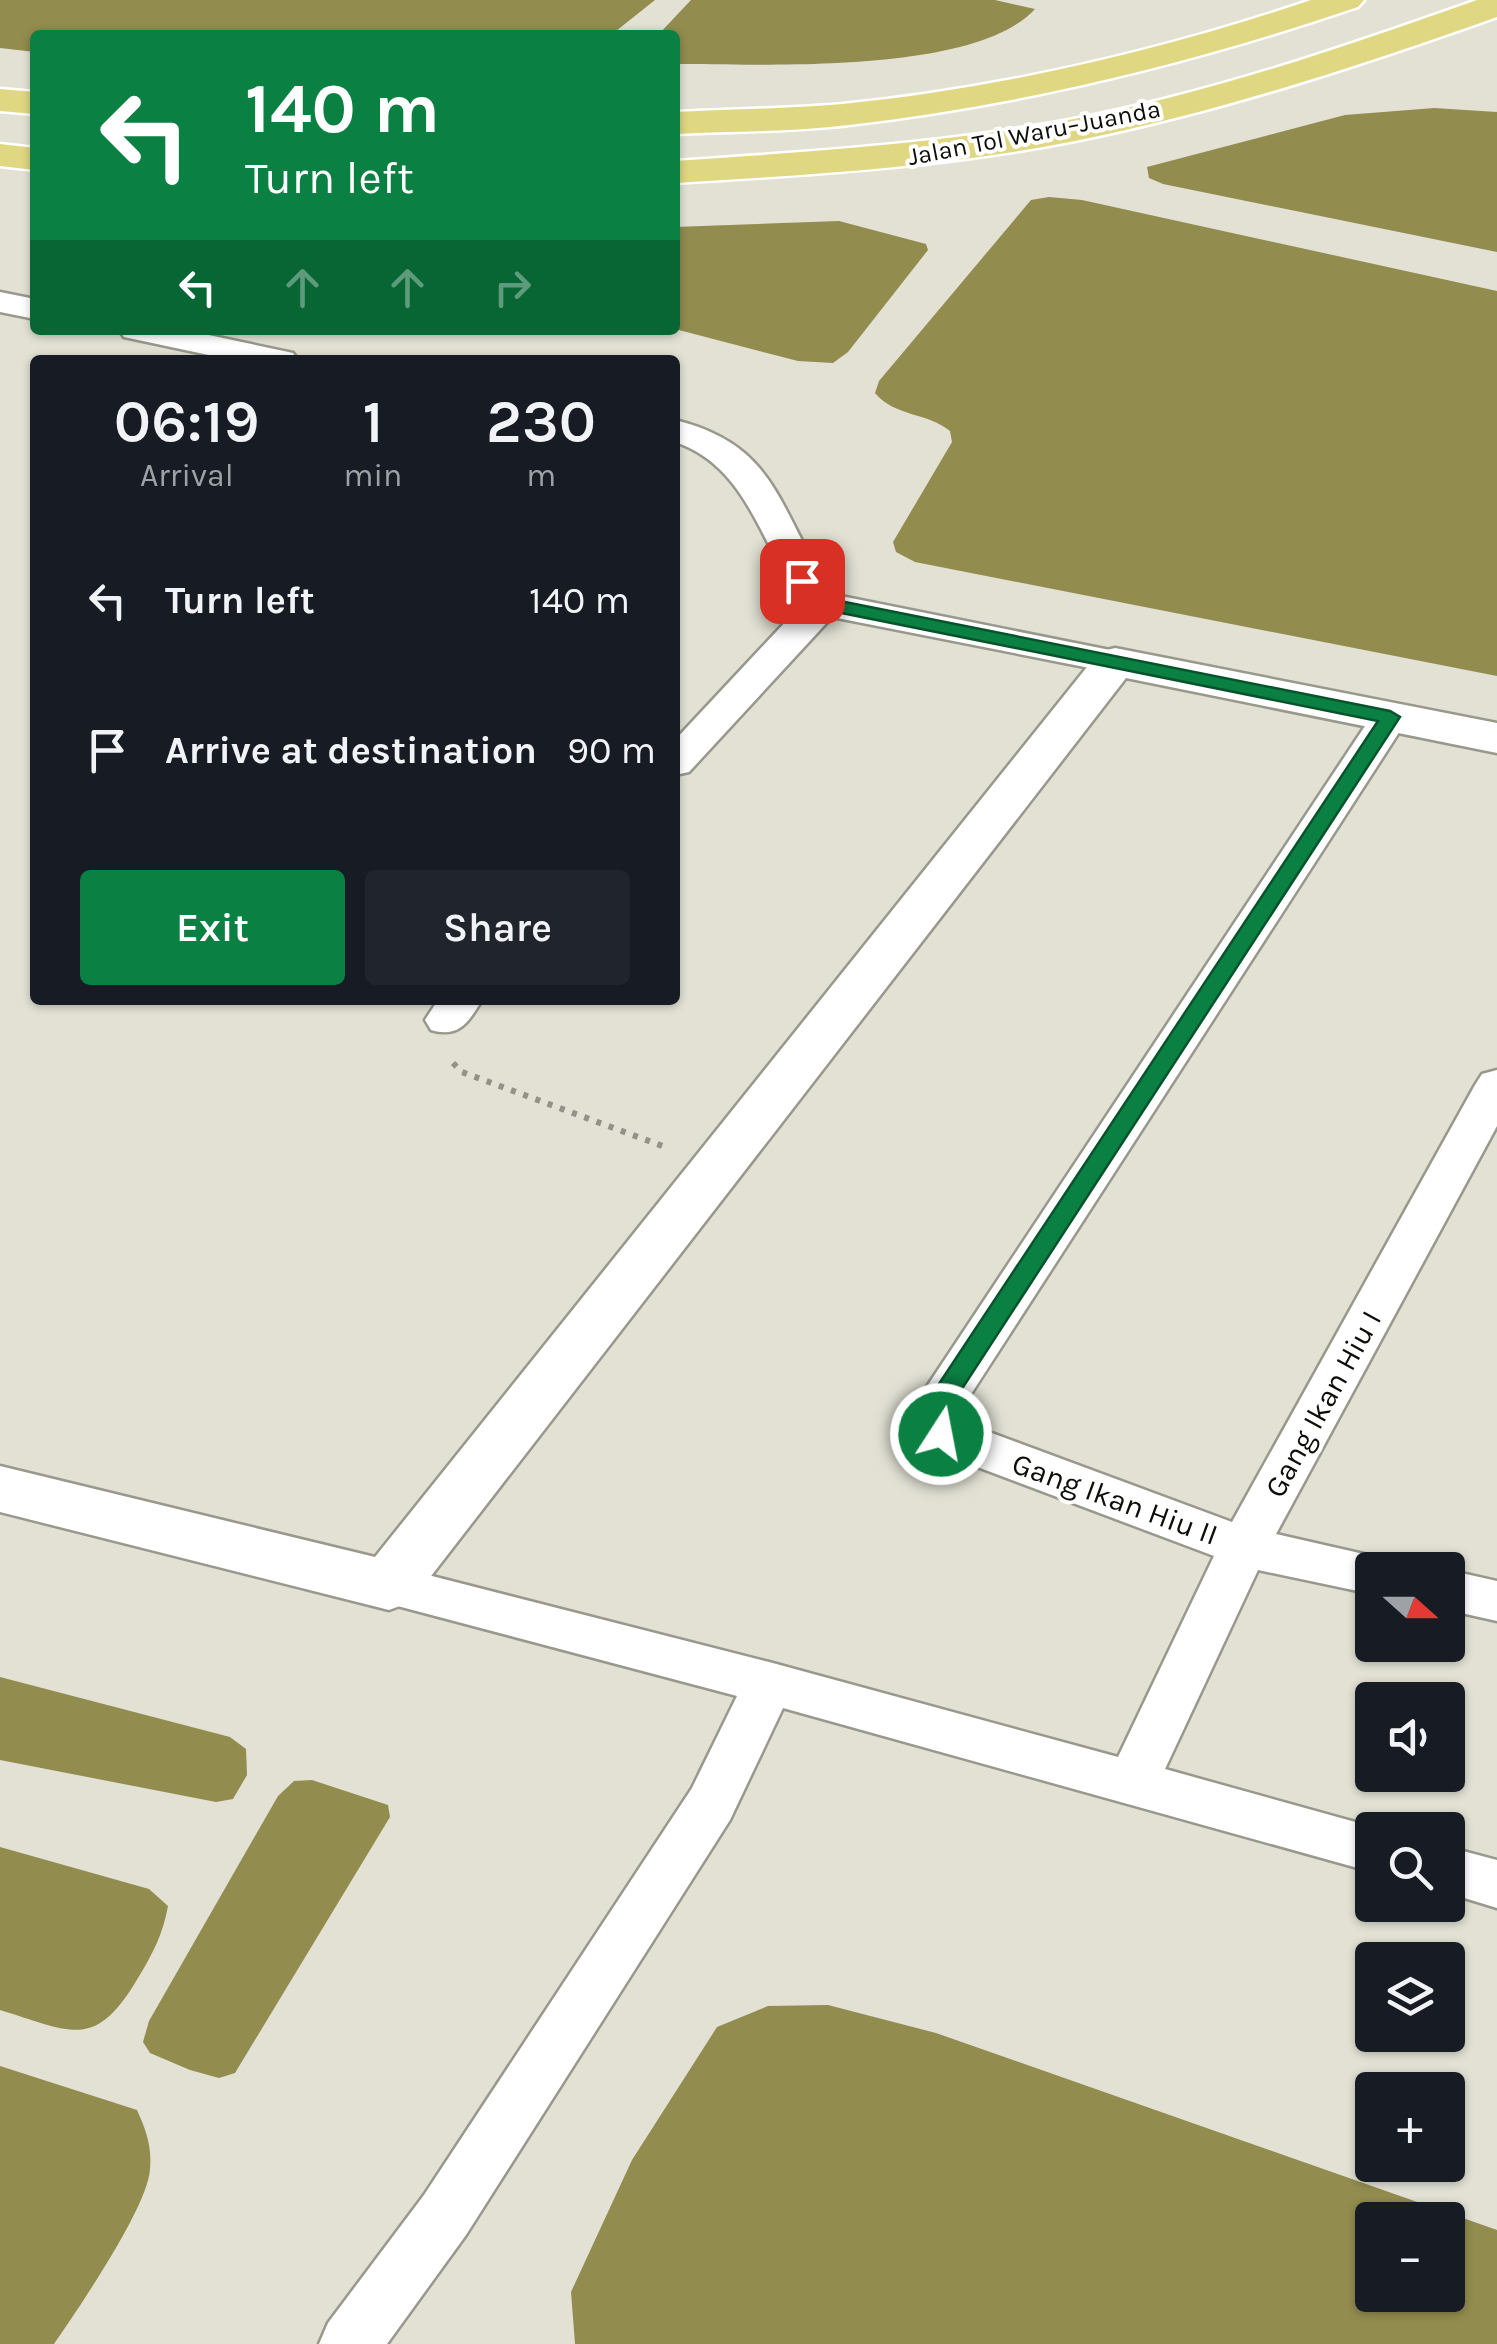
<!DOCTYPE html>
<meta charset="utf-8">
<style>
:root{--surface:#171b24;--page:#20242c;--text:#f1f3f6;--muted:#9ea1a6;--accent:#0b8043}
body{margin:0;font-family:Karla,sans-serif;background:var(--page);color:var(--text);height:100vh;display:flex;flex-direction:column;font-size:38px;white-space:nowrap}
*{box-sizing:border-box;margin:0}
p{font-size:32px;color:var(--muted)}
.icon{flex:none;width:55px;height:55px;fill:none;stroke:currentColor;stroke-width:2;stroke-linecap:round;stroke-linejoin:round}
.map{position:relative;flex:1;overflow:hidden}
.panel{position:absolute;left:30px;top:355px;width:650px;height:650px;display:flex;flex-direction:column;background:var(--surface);border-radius:10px;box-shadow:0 2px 8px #0004}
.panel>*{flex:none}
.banner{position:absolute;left:30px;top:30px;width:650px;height:305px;border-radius:10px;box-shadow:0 2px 8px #0004;background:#0b8043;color:#fff;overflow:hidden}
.needle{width:65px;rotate:111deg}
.fabs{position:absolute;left:1355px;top:1552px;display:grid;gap:20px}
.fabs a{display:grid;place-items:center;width:110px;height:110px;border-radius:10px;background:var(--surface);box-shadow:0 2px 8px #0004;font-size:50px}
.pin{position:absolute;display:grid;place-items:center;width:85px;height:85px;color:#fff;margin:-42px;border-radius:20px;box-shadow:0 5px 15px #0006}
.me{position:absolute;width:110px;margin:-55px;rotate:11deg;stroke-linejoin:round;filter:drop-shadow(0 0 8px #0008)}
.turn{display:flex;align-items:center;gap:35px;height:210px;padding:0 50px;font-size:45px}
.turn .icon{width:130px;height:130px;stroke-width:2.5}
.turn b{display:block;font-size:70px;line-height:85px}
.lanes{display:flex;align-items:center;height:95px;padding:0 50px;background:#0003;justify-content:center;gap:50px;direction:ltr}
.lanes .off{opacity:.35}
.eta{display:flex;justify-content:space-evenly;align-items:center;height:170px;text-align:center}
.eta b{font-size:60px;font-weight:600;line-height:70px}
.action{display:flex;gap:20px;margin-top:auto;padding:20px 50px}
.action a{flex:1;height:115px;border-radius:10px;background:var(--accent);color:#fff;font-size:40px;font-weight:600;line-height:115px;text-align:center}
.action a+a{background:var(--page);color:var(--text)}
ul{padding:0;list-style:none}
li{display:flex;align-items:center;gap:30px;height:150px;padding:0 50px}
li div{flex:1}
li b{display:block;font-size:38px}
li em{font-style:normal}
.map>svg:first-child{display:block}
.water{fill:#928c4f;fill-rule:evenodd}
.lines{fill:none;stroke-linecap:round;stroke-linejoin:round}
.minor-casing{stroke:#99988c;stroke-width:5}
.tertiary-casing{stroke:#99988c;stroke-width:5}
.motorway-casing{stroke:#fff;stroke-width:5}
.path{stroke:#939288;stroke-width:6;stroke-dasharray:5 8;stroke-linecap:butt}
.minor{fill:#fff;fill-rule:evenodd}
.tertiary{fill:#fff;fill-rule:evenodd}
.motorway{fill:#e0d782;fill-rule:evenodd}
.route{fill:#0b8043;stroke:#07532c;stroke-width:2.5}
.labels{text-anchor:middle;stroke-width:8;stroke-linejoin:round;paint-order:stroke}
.far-street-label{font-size:25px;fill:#0d0d09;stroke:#fff}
.street-label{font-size:30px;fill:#0d0d09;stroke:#fff}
</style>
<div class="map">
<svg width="1497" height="2344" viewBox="0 0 1497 2344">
<rect width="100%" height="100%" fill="#e2e1d4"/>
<g class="water">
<path d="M0,0h655l-44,35h-576v17l-35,-4z"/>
<path d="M691,0h304l40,9c-60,66 -273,55 -360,55v-29h-17z"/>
<path d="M1434,108l63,4v140l-334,-68 -14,-6 -2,-11 198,-52z"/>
<path d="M1049,197l33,3 415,91v385l-582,-114 -19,-10 -3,-10 59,-100 -2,-11c-23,-19 -55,-14 -75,-38l4,-12 152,-181z"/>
<path d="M839,221l87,23 2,6 -80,102 -15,11 -35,-2 -123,-32v-102z"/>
<path d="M0,1677l230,60 16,12 1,26 -14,24 -17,3 -216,-42z"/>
<path d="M312,1780l76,25 2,12 -155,256 -16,5 -29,-8 -40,-17 -7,-11 6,-21 129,-225 16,-15z"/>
<path d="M0,1847l149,42 19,17c-5,28 -15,47 -30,72 -43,73 -66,54 -138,32z"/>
<path d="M828,2005l108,28 561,197v114h-922l-4,-52 61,-132 85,-133 51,-21zM1448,2220v75h-76v-75z"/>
<path d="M0,2066l137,44c9,20 15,36 13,59 -2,38 -72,140 -96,175h-54z"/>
</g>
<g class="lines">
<defs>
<g id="minor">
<path d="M0,292l35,7v20l-35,-7z"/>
<path d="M119,330h66l108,23 5,7h-66l-108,-23z"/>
<path d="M675,420c110,27 102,99 161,175l279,56 13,3 6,8 -6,8 -13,3 -283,-56 -143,155 -14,3v-35l128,-137c-43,-57 -54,-136 -128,-161z"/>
<path d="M1390,705l14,4 5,8 -445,688 1,18 267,99 243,-437 7,-11 15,-4v56l-221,408 114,26 5,10h-23v24l-114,-24 -93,199 219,61h-12v42l-589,-164 -53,112 -264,415 -79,109h-68l9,-21 96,-128 268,-407 45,-92 -366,-97 -7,-14 7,-14 18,-6 380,97 349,95 96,-201 -290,-109 -7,-13 -1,-31 455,-686 5,-8z"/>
<path d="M438,1000h44c-14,23 -23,38 -51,30l-6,-10z"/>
<path d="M1447,1570h1l49,11v40l-49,-11z"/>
<path d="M1448,1847l49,13v48l-49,-15z"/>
</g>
<path id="tertiary" d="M1115,648l382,75v30l-371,-75 -715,924 -22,8 -389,-98v-46l375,91 724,-905z"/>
<g id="motorway">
<path d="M1311,0h53l-6,7c-165,56 -335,98 -509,118 -57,7 -116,6 -174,9v-22c56,-3 112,-3 168,-8 158,-16 317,-53 468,-104z"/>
<path d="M1477,0h20v17c-138,49 -278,95 -422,124 -132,26 -267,34 -400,42v-22c132,-9 264,-17 394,-41 139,-26 275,-73 408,-120z"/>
<path d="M0,89l35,3v22l-35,-3z"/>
<path d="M0,144l35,4v22l-35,-4z"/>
</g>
</defs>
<use href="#minor" class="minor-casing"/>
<use href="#tertiary" class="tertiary-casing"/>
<use href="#motorway" class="motorway-casing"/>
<path class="path" d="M453,1063l9,9 206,76"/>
<use href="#minor" class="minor"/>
<use href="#tertiary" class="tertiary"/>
<use href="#motorway" class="motorway"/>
</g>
<path class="route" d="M802,575l6,2 22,22 560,112 10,6 -448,687 2,30 -4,7h-17c-7,-11 -8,-33 -2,-45l447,-675 -561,-113 -25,-27z"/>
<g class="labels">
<g class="far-street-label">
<text transform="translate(1034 132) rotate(-11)" y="9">Jalan Tol Waru–Juanda</text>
</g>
<g class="street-label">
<text transform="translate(1323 1404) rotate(-61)" y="10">Gang Ikan Hiu I</text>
<text transform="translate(1115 1499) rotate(20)" y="10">Gang Ikan Hiu II</text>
</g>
</g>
</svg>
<div class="fabs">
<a><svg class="needle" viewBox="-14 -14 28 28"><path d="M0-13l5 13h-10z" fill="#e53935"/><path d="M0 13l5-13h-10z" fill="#9ea1a6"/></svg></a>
<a><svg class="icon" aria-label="sound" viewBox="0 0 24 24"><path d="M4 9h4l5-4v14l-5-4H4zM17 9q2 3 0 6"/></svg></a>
<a><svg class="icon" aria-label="search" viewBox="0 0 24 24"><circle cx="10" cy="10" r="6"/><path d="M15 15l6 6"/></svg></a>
<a><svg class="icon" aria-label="layers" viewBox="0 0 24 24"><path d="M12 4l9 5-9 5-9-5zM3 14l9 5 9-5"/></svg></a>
<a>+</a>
<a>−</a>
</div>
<div class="pin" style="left:802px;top:581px;background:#d93025"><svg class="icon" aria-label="arrive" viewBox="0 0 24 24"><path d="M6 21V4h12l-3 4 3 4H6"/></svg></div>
<svg class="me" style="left:941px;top:1434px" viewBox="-20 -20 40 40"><circle r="17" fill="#0b8043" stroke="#fff" stroke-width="3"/><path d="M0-11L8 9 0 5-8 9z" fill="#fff"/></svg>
<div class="banner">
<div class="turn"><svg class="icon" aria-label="left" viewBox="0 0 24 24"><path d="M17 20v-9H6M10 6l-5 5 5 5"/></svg><div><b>140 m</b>Turn left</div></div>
<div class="lanes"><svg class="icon" aria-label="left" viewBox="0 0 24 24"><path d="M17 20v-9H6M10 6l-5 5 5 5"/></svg><svg class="icon off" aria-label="ahead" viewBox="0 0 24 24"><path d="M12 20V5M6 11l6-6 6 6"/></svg><svg class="icon off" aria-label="ahead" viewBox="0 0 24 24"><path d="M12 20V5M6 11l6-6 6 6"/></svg><svg class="icon off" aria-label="right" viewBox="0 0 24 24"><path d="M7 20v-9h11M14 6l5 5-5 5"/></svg></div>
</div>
<section class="panel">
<div class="eta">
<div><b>06:19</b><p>Arrival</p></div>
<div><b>1</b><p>min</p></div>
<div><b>230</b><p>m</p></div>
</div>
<ul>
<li><svg class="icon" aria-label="left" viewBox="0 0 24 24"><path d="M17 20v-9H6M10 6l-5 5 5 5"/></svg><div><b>Turn left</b></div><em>140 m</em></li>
<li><svg class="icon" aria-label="arrive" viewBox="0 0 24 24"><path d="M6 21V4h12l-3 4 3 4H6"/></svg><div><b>Arrive at destination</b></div><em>90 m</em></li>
</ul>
<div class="action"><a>Exit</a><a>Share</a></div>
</section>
</div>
